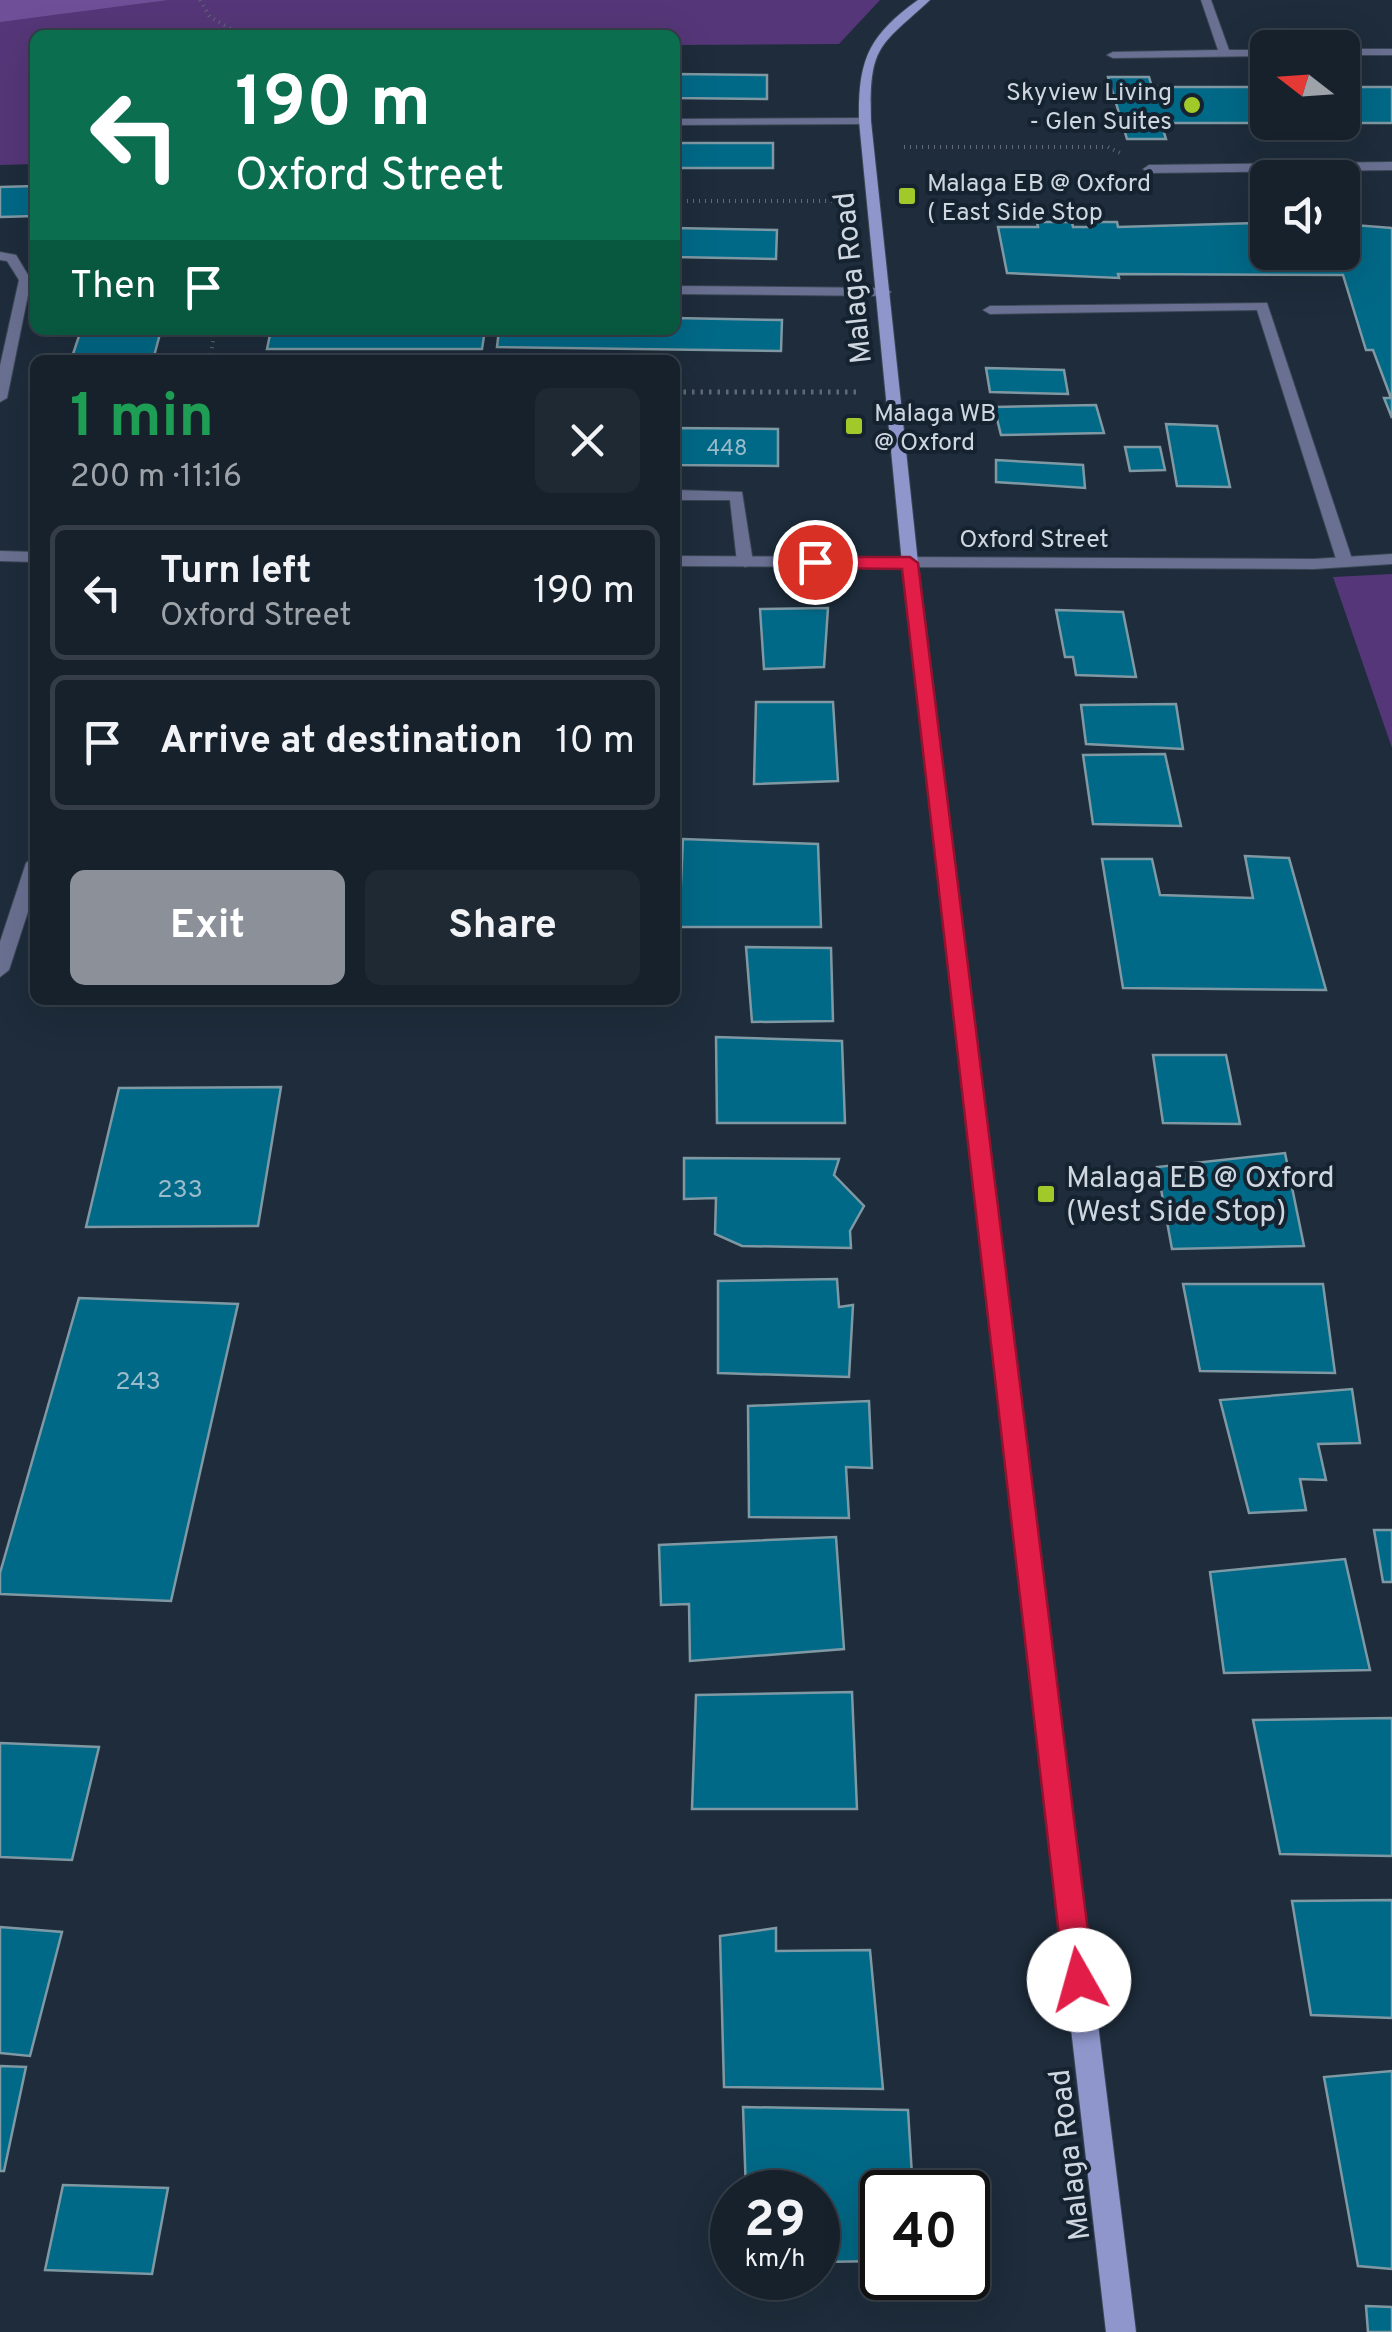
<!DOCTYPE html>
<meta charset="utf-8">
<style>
:root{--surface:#16212c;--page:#1f2934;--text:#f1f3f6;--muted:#9ea3a9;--line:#353e48;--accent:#8c9099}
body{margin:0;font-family:Overpass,sans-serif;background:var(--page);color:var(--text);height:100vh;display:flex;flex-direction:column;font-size:38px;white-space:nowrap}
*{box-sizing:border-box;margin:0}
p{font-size:32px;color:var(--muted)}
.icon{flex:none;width:55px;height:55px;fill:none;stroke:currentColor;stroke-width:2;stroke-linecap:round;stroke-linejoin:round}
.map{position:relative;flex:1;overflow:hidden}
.details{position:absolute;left:30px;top:355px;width:650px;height:650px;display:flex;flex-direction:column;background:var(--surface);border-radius:15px;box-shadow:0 10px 40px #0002,0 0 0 2px var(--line)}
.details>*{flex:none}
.guide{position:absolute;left:30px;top:30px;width:650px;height:305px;border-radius:15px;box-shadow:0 10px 40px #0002,0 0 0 2px var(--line);background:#0b6e4f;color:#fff;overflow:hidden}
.needle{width:65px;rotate:287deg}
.buttons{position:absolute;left:1250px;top:30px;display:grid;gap:20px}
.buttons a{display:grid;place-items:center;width:110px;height:110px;border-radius:15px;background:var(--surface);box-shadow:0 10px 40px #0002,0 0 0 2px var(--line);font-size:50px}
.speed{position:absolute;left:710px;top:2170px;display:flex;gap:20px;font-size:50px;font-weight:700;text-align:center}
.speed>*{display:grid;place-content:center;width:130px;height:130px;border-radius:50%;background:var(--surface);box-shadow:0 10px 40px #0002,0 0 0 2px var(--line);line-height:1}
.speed small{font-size:25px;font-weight:400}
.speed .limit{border:5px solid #111;border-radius:15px;background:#fff;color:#111}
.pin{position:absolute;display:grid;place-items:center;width:85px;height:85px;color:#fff;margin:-42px;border:5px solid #fff;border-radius:50%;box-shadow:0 2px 10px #0007}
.me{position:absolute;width:110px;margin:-55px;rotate:353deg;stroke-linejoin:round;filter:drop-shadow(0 0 8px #0008)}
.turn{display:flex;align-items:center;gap:35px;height:210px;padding:0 40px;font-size:45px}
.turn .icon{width:130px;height:130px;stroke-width:2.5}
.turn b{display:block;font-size:70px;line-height:85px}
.then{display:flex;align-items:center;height:95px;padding:0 40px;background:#0003;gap:20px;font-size:38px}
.round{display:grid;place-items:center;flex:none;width:105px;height:105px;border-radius:15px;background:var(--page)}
.summary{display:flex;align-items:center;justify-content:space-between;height:170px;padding:0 40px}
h1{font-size:60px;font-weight:700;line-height:75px;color:#1e9e55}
.primary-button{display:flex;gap:20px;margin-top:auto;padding:20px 40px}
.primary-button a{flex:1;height:115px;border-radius:15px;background:var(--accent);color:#fff;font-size:40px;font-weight:700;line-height:115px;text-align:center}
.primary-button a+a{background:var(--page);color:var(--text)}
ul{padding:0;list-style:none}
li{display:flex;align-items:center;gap:30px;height:135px;margin:0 20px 15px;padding:0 20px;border:5px solid var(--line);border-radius:15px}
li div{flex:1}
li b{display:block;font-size:38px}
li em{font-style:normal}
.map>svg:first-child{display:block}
.green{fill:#553678}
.forest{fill:#6f4f97}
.building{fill:#006987;stroke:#7f99a4;stroke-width:2.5}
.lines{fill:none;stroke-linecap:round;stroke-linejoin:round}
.lane-casing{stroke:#3a4755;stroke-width:2}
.street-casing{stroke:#3a4755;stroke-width:2}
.secondary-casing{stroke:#3a4755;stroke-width:2}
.path-far1{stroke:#5e6a77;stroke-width:4;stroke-dasharray:1 5;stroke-linecap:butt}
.path{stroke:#5e6a77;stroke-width:5;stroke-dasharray:2.5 6;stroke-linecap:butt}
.lane{fill:#6a7091;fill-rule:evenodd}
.street{fill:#6a7091;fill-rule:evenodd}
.secondary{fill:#8e96cc;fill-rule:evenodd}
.route{fill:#e11d48;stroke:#92132f;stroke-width:2.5}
.poi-dot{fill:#a1c92a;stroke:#152230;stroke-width:4}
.labels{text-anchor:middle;stroke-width:8;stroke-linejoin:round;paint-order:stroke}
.far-number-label{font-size:22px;fill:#9abbca}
.far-poi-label{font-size:25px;fill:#ced6e0;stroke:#152230;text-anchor:start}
.far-street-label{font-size:25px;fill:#ced6e0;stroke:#152230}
.number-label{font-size:25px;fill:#9abbca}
.street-label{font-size:30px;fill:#ced6e0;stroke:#152230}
.poi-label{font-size:30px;fill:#ced6e0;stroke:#152230;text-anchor:start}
</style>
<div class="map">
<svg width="1392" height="2332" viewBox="0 0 1392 2332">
<rect width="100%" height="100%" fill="#1e2c3b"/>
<g class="green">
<path d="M0,0h880l-41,44 -164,1v-10h-254l-15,-6 -14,6h-357v129l-35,1z"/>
<path d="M1392,574v174l-59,-171z"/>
</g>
<path class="forest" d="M0,0h168l-168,22z"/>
<g class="building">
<path d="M675,74l92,1v24l-92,-1z"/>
<path d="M1108,77h41l3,10h116v35h74v-35h50v36h-231l5,16h-39z"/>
<rect x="675" y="143" width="98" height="25"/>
<path d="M35,186v30l-35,1v-30z"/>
<path d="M1037,222h35l1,5h19l-1,-5h26l1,5 139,-4 11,4v25h74v-28l50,4v190l-8,-20h7l-18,-48h-7l-23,-75 -225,-1 1,4 -112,-5 -9,-46h40z"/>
<path d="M675,228l102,2 -1,29 -101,-2z"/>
<path d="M675,318l107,2 -1,31 -284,-4 2,-17h176z"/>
<path d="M81,330h80l-8,30h-82z"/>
<path d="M271,330h214l-3,19h-215z"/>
<path d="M986,368l78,2 4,24 -78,-2z"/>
<path d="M1096,405l8,28 -103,2 -7,-28z"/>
<path d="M1166,424l51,2 13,61 -53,-1z"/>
<path d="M675,428l103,1v37l-103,-1z"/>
<path d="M1125,447h35l5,23 -35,1z"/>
<path d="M996,460l87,5 2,23 -89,-6z"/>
<path d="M828,608l-4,59 -60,2 -4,-60z"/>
<path d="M1056,610l67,2 13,65 -60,-2 -3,-18h-8z"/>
<path d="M756,702h77l5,79 -84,3z"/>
<path d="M1176,704l7,45 -97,-5 -5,-39z"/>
<path d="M1165,754l16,72 -88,-2 -10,-69z"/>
<path d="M683,839l135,5 3,83h-142z"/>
<path d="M1245,856l44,2 37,132 -203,-2 -21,-129h50l8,36 93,3z"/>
<path d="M746,947l85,1 2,73 -81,1z"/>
<path d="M177,1000h184l-185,3z"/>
<path d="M716,1037l126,4 3,82h-128z"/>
<path d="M1153,1055h73l14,69 -77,-1z"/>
<path d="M281,1087l-23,139 -172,1 33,-139z"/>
<path d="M1285,1153l19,93 -132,3 -15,-82z"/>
<path d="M684,1158l155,1 -5,16 30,31 -14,25 1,17 -109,-2 -27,-12 1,-36 -32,1z"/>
<path d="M837,1279l2,28 14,-2 -4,72 -131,-4v-92z"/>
<path d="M1183,1284h140l12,89 -135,-2z"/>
<path d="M79,1298l159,6 -67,297 -171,-7v-21z"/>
<path d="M1352,1389l8,54 -42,1 8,36 -26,-1 6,31 -57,3 -29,-113z"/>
<path d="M869,1401l3,67 -26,-1 3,51 -100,-1 -1,-111z"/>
<path d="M1374,1530h18v52h-9z"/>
<path d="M836,1537l8,112 -154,12 -1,-57 -28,1 -2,-60z"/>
<path d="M1345,1559l25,111 -146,3 -14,-101z"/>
<path d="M852,1692l5,117h-165l4,-114z"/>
<path d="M1392,1718v138l-112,-2 -27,-134z"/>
<path d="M0,1743l99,4 -27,113 -72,-3z"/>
<path d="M1392,1900v118l-81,-3 -19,-114z"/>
<path d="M0,1927l62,5 -32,124 -30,-3z"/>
<path d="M776,1928v23l94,-1 13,139 -159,-2 -4,-151z"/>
<path d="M0,2066l26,1 -22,104h-4z"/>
<path d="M1392,2071v198l-34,-3 -34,-189z"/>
<path d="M743,2107l165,3 5,82h-31v69l-64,1v-70h-72z"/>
<path d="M63,2185l105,3 -16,86 -107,-4z"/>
<path d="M1366,2306l26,1v25h-24z"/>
</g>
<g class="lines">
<defs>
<g id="lane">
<path d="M1201,0h10l18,50h39v6l-155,2 -6,-3 6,-3 105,-2z"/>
<rect x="1342" y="49" width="50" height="6"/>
<path d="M675,119l190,-1 6,3 -6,3 -190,1z"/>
<path d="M1392,162v8l-243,3 -6,-4 6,-4z"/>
<path d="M0,252l16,3 15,25 -24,118 -7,4v-36l19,-86 -12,-19 -7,-1z"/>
<path d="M675,286l210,2 6,4 -6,4 -210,-2z"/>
<path d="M1267,303l86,259 -3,3 -5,2 -8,-5 -80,-252 -267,4 -7,-4 7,-4z"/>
<path d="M675,490l67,2 11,70 -3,3 -5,2 -8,-5 -7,-62h-55z"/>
</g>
<g id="street">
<path d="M0,551l35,1v10l-35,-1z"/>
<path d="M1392,554v10l-78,5 -639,-3v-10l639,3z"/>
<path d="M35,856v34l-26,80 -9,7v-35l26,-79z"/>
</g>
<path id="secondary" d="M918,0h12c-51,47 -61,45 -59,121l47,442 218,1769h-30l-204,-1769 -43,-442c-1,-61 9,-85 59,-121z"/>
</defs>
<use href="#lane" class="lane-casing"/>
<use href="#street" class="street-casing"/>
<use href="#secondary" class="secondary-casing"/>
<g class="path-far1">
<path d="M200,0l10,17 32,18"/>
<path d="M904,147h204l12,6"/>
<path d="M675,201h163"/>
<path d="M210,360l5,-30"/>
</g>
<path class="path" d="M675,392h183"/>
<use href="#lane" class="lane"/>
<use href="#street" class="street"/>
<use href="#secondary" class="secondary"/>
</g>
<path class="route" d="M910,557l8,6 176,1417 -5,10 -10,5 -11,-5 -4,-10 -162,-1411 -87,-1 -9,-6 9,-5z"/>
<g class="poi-dot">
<circle cx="1192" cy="105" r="10"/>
<rect x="897" y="186" width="20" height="20" rx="5"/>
<rect x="844" y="416" width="20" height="20" rx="5"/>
<rect x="1036" y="1184" width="20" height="20" rx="5"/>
</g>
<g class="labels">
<g class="far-number-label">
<text x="727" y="455">448</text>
</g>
<g class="far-poi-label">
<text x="1172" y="100" text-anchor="end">Skyview Living<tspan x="1172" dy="29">- Glen Suites</tspan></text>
<text x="927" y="191">Malaga EB @ Oxford<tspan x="927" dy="29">( East Side Stop</tspan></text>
<text x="874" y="421">Malaga WB<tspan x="874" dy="29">@ Oxford</tspan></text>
</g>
<g class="far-street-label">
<text x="1034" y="547">Oxford Street</text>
</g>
<g class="number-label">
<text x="180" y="1197">233</text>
<text x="138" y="1389">243</text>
</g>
<g class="street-label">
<text transform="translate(852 278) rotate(-96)" y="10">Malaga Road</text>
<text transform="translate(1069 2155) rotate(-97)" y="10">Malaga Road</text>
</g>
<g class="poi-label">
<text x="1066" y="1187">Malaga EB @ Oxford<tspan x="1066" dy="34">(West Side Stop)</tspan></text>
</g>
</g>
</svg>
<div class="buttons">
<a><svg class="needle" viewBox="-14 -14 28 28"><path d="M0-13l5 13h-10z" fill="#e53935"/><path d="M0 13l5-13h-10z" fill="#9ea3a9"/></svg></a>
<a><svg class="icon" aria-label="sound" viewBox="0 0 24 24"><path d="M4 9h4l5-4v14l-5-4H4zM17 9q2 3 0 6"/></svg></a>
</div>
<div class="speed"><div>29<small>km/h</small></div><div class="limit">40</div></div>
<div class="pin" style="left:815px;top:562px;background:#d93025"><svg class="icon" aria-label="arrive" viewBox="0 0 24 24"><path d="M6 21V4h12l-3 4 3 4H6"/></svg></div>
<svg class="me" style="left:1079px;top:1980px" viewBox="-20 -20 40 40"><circle r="19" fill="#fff"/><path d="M0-13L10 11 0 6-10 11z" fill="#e11d48"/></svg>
<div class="guide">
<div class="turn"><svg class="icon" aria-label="left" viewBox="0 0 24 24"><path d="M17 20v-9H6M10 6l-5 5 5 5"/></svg><div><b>190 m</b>Oxford Street</div></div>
<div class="then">Then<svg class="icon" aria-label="arrive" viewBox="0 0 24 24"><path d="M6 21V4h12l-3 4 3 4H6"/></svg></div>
</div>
<section class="details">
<div class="summary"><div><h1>1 min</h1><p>200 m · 11:16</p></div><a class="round"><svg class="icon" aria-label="close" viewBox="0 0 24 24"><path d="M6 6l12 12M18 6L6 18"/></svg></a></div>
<ul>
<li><svg class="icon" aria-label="left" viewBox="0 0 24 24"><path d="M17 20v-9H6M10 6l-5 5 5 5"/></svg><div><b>Turn left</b><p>Oxford Street</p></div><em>190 m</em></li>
<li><svg class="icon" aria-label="arrive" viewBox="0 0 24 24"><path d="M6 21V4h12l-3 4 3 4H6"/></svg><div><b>Arrive at destination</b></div><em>10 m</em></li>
</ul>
<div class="primary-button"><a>Exit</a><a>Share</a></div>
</section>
</div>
